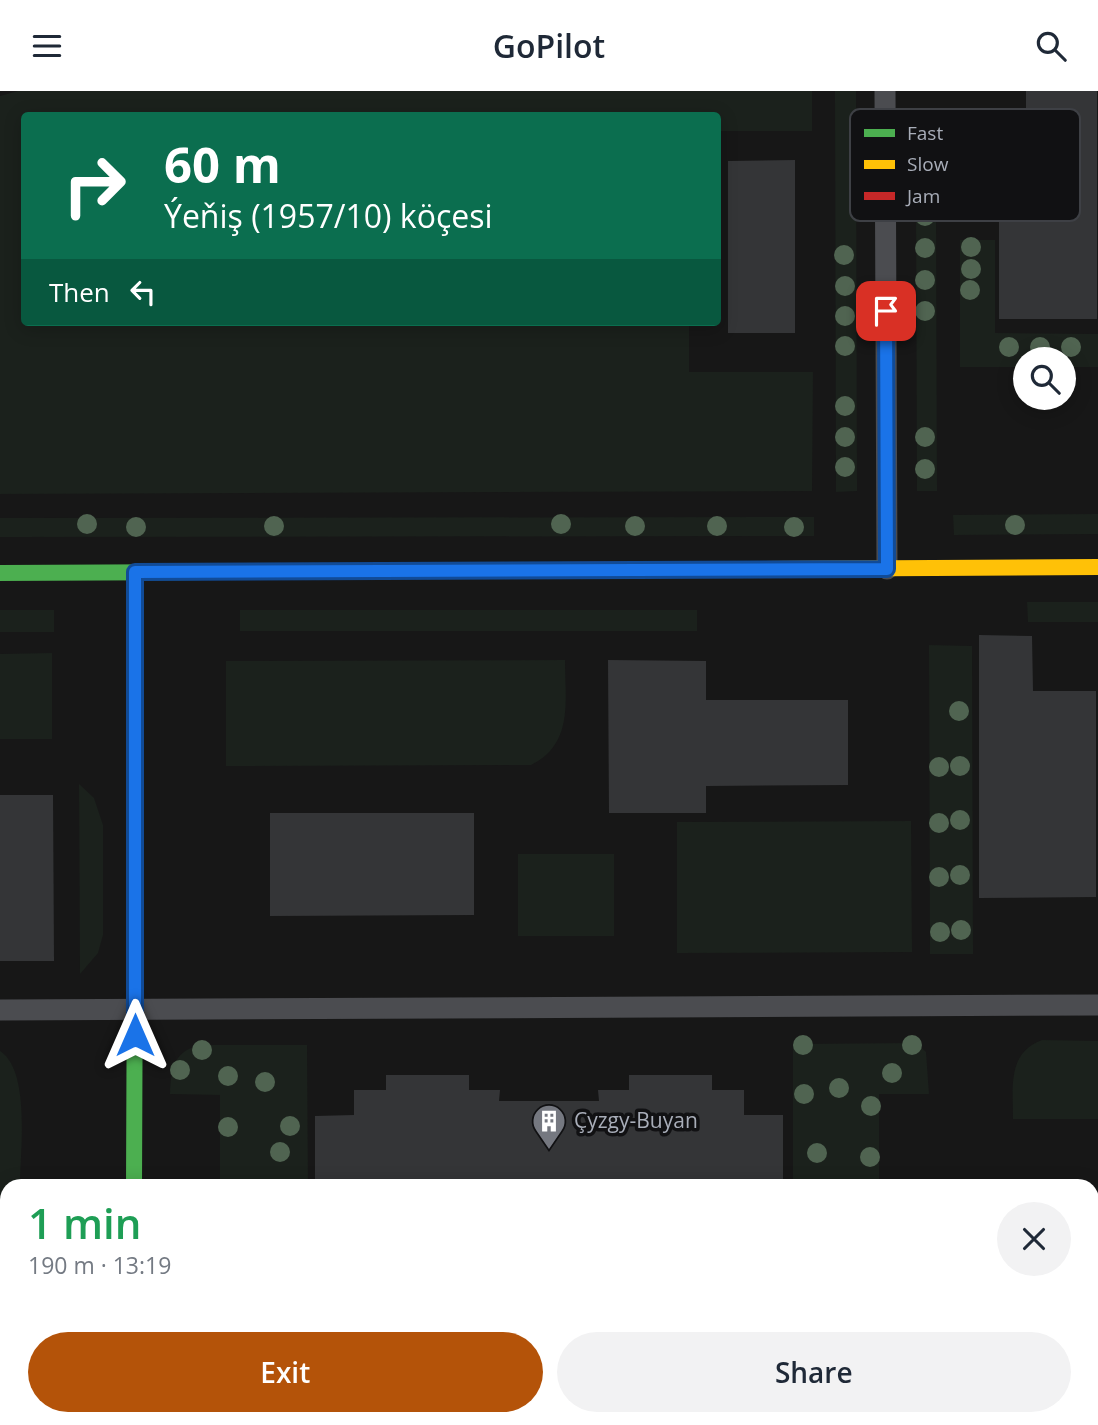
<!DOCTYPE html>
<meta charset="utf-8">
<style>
:root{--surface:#fff;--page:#f2f2f3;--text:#1f2937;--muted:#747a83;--accent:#b45309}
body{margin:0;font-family:"Open Sans",sans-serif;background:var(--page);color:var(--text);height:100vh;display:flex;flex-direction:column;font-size:26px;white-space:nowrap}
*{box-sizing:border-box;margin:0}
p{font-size:23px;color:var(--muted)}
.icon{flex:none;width:38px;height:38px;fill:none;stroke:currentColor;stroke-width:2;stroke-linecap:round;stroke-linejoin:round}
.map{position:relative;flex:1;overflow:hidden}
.side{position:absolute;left:0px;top:1088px;width:1099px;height:247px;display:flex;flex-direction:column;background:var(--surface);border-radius:21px 21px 0 0;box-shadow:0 4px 18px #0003}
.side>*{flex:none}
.hud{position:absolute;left:21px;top:21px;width:700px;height:214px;border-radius:7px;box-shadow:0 4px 18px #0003;background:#0b6e4f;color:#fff;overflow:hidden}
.controls{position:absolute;left:1013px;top:256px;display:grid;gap:14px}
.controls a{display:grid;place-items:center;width:63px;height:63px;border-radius:50%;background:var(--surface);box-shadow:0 4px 18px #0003;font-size:35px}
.pin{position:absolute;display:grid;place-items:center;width:60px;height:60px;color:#fff;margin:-30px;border-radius:14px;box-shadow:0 4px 10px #0006}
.me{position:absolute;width:77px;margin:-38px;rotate:0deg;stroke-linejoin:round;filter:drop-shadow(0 0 5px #0008)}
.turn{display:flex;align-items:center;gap:24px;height:147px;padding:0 28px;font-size:32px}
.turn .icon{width:91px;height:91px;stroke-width:2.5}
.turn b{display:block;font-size:49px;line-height:60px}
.then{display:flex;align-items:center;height:66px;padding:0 28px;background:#0003;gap:14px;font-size:26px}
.round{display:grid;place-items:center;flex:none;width:74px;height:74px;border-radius:37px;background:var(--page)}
.overview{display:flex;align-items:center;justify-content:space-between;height:119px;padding:0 28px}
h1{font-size:42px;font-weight:600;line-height:52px;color:#1e9e55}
.action{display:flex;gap:14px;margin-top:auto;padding:14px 28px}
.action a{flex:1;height:80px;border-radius:42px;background:var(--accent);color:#fff;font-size:28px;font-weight:600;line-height:80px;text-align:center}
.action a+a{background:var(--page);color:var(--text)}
header{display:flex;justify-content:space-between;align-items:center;height:91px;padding:0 28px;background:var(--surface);font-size:32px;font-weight:600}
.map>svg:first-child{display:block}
.green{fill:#1b211c}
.building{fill:#343537}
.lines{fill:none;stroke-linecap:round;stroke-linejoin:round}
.lane{stroke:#4b4c50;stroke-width:21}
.street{stroke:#4b4c50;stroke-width:38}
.fast{stroke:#4caf50;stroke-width:16}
.slow{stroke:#ffc107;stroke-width:16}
.jam{stroke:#c62828;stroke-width:16}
.tree{fill:#506451}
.route-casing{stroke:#114b97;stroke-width:18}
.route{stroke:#1a73e8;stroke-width:12}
.labels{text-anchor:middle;stroke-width:7;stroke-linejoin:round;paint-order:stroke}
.poi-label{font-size:21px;fill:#a8adb8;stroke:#111113;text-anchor:start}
.key{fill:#111113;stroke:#3e4045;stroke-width:2}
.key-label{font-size:19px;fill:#a8adb8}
</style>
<header><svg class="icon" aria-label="menu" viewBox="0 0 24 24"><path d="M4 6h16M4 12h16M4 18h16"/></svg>GoPilot<svg class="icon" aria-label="search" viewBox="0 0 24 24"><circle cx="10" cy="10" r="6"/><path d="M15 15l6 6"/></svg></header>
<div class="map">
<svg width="1098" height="1334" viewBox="0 0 1098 1334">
<rect width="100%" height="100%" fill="#171717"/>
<g class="green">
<path d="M18,0h794v40h-94v-16h-694v207h665v50h124l-1,119 -812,3v-398z"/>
<path d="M835,0h21l1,400 -21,1z"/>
<path d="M916,115h20l1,285h-20z"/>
<path d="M960,149h35v93l103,1v33h-34v-8h-38l-1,8h-65z"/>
<path d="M1098,423v20l-144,1 -1,-20z"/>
<path d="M814,426v19l-814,1v-19z"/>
<path d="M1027,511h71v20h-70z"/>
<rect x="0" y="519" width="54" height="22"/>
<rect x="240" y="519" width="457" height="21"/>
<path d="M929,554l43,1 1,308h-43z"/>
<path d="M52,562v86h-52v-85z"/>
<path d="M565,569c0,40 9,84 -34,105l-305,1v-105z"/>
<path d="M79,693l15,14 9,27v110l-5,18 -18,21z"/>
<path d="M911,730l1,131 -235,1v-131z"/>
<rect x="518" y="763" width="96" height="82"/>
<path d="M1042,949l56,1v78h-85c0,-32 -6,-66 29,-79z"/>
<path d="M916,952l10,9 3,42h-50v92h-86v-142z"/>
<path d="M203,954h104l1,141h-88v-91l-50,-1c1,-26 4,-45 33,-49z"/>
<path d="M0,960c31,20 20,101 20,135l-13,1v146l-7,5z"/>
<rect x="1092" y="1149" width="6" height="98"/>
<path d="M1092,1326h6v8h-132v-6z"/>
<path d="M653,1328v6h-203v-4z"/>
<path d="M894,1328v6h-200v-5z"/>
<path d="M409,1330v4h-207v-3z"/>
</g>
<g class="building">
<path d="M1026,0h71v228h-98v-186l27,-1z"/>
<path d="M795,69v173h-67v-172z"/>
<path d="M979,544l53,1 1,55h63v206l-117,1z"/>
<path d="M608,569l98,1v39h142v85l-142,1v27h-97z"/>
<path d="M0,704h53l1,166h-54z"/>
<path d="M270,722h204v102l-204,1z"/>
<path d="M386,984h83v15h31l-1,11h100l-1,-11h31v-15h83v15h32v25h39v72h-468v-71l39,-1v-25h32z"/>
</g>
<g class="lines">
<g class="lane">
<path d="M885,0l2,478"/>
<path d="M0,919l1098,-5"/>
<path d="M0,1293h7"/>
</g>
<path class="street" d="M133,1334v-6"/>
<g class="fast">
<path d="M0,482l384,-2"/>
<path d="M134,1096l2,-503"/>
</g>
<path class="slow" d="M750,478l348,-2"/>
<g class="jam">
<path d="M384,480l366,-2"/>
<path d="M136,593v-112"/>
</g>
</g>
<g class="tree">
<circle cx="925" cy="125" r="10"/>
<circle cx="971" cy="156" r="10"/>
<circle cx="925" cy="157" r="10"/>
<circle cx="844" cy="164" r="10"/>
<circle cx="971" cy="178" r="10"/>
<circle cx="925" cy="189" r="10"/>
<circle cx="845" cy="195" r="10"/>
<circle cx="970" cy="199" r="10"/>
<circle cx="925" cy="220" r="10"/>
<circle cx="845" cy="225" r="10"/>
<circle cx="845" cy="255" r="10"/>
<circle cx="1009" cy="256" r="10"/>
<circle cx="1040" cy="256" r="10"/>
<circle cx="1071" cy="256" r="10"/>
<circle cx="845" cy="315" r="10"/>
<circle cx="845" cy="346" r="10"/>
<circle cx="925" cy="346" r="10"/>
<circle cx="845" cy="376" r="10"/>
<circle cx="925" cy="378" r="10"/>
<circle cx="87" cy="433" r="10"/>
<circle cx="561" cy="433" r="10"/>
<circle cx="1015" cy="434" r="10"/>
<circle cx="274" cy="435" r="10"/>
<circle cx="635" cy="435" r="10"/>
<circle cx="717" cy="435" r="10"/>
<circle cx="136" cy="436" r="10"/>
<circle cx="794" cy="436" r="10"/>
<circle cx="959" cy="620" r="10"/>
<circle cx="960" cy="675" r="10"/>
<circle cx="939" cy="676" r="10"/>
<circle cx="960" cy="729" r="10"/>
<circle cx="939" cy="732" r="10"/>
<circle cx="960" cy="784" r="10"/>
<circle cx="939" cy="786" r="10"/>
<circle cx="961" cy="839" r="10"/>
<circle cx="940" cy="841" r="10"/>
<circle cx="803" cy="954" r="10"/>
<circle cx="912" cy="954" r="10"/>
<circle cx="202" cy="959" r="10"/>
<circle cx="180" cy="979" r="10"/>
<circle cx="892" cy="982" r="10"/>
<circle cx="228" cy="985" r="10"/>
<circle cx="265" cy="991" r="10"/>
<circle cx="839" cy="997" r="10"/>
<circle cx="804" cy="1003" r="10"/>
<circle cx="871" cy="1015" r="10"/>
<circle cx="290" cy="1035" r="10"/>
<circle cx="228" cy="1036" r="10"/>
<circle cx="280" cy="1061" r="10"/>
<circle cx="817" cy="1062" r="10"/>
<circle cx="870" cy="1066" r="10"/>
</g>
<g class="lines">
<defs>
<path id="route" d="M135,944v-463l752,-3 -1,-258"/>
</defs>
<use href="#route" class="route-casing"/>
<use href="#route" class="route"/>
</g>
<defs>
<symbol id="building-pin" viewBox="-11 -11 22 30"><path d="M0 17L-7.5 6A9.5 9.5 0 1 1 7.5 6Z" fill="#757880" stroke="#111113"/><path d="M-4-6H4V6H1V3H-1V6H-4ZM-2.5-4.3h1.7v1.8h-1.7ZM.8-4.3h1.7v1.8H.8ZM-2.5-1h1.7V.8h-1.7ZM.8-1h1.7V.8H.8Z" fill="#fff"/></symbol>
</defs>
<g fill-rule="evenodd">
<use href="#building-pin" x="530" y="1011" width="38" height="52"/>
</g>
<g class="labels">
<g class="poi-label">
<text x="574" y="1037">Çyzgy-Buyan</text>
</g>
</g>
<rect x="850" y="18" width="230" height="112" rx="10" class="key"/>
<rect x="864" y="38" width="31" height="8" fill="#4caf50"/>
<rect x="864" y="69" width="31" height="9" fill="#ffc107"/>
<rect x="864" y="101" width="31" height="8" fill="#c62828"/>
<g class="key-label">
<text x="907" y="49">Fast</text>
<text x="907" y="80">Slow</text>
<text x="907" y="112">Jam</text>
</g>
</svg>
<div class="controls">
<a><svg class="icon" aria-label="search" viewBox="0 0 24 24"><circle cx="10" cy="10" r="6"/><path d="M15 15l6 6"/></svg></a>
</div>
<div class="pin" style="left:886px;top:220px;background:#d93025"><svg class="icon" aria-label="arrive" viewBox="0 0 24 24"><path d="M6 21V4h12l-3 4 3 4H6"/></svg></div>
<svg class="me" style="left:135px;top:944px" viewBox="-20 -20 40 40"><path d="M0-17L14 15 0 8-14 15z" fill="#1a73e8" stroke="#fff" stroke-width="4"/></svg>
<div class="hud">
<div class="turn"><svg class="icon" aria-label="right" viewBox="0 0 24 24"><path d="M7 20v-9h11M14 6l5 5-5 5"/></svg><div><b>60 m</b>Ýeňiş (1957/10) köçesi</div></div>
<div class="then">Then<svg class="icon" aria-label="left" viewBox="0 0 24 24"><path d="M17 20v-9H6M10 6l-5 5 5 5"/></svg></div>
</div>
<section class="side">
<div class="overview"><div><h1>1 min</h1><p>190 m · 13:19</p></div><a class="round"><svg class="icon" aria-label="close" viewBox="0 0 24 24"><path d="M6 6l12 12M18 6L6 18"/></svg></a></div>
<div class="action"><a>Exit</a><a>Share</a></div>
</section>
</div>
